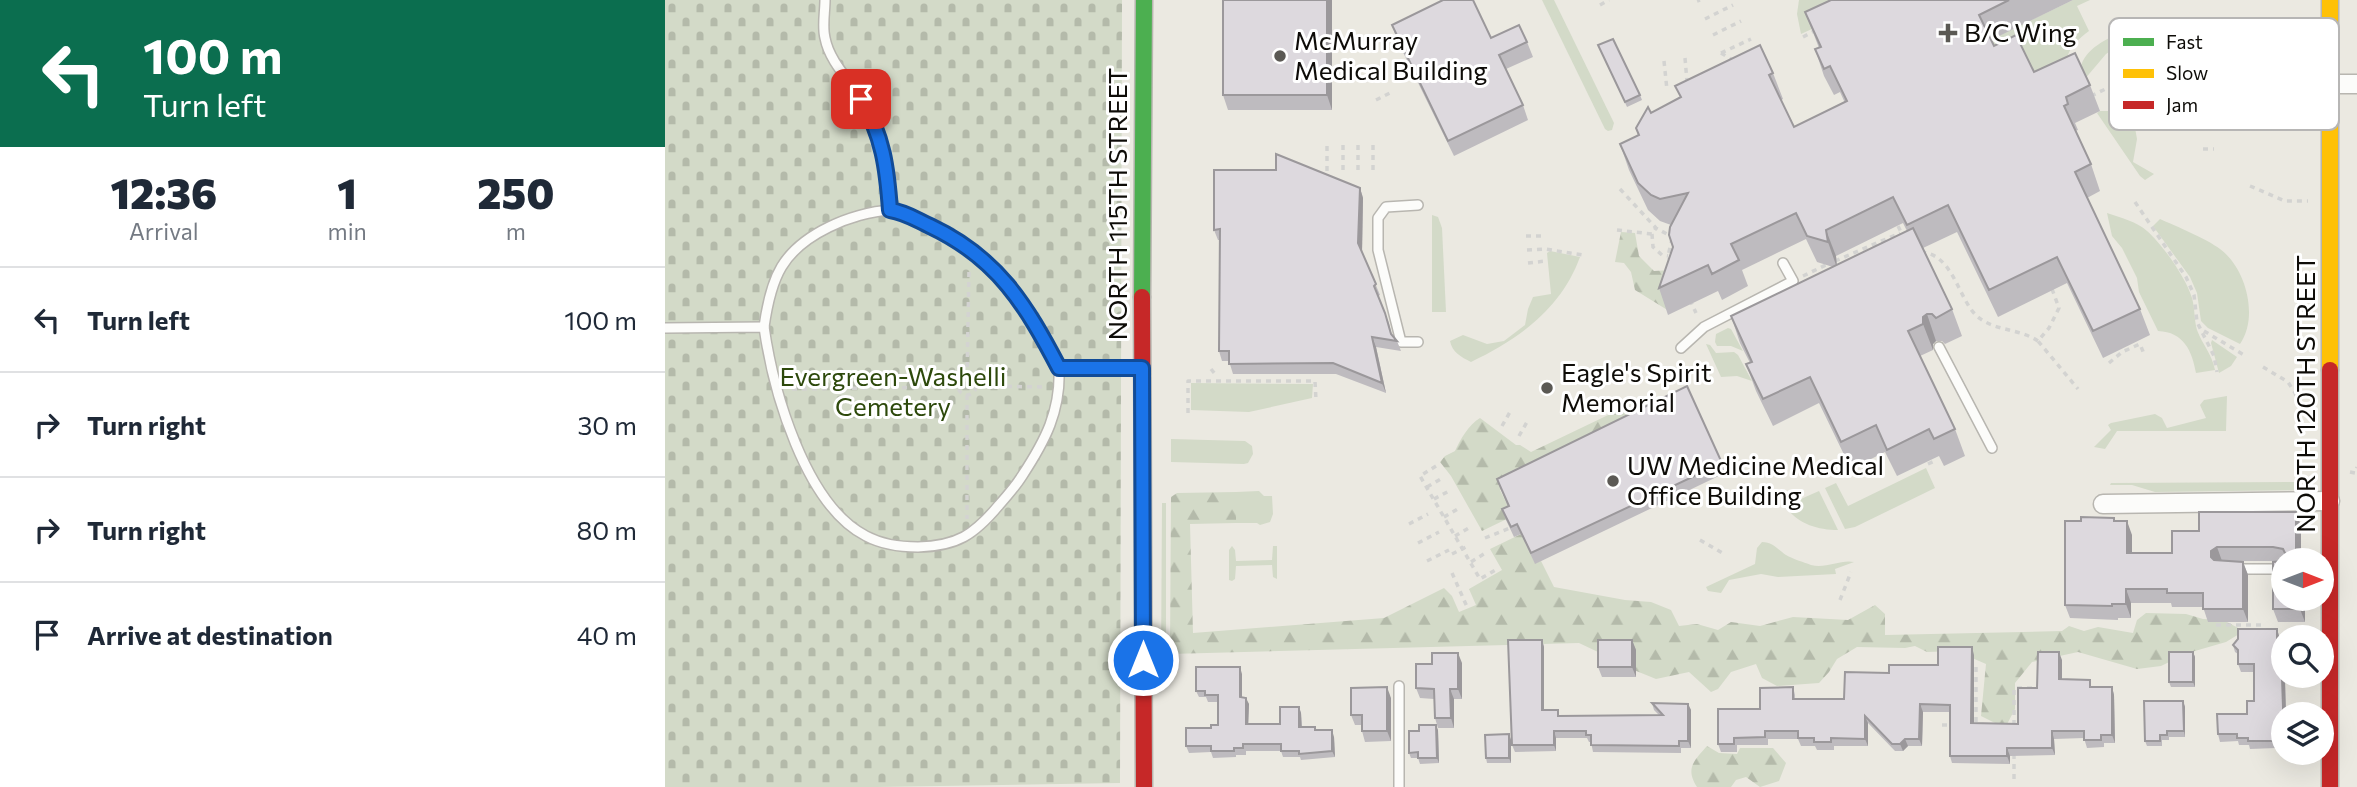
<!DOCTYPE html>
<style>
:root{--surface:#fff;--page:#f2f2f3;--text:#1f2937;--muted:#747a83;--line:#e0e1e3}
body{margin:0;font-family:Commissioner,sans-serif;background:var(--page);color:var(--text);height:100vh;display:flex;flex-direction:column;font-size:26px;white-space:nowrap}
*{box-sizing:border-box;margin:0}
p{font-size:23px;color:var(--muted)}
.icon{flex:none;width:38px;height:38px;fill:none;stroke:currentColor;stroke-width:2;stroke-linecap:round;stroke-linejoin:round}
.map{position:relative;flex:1;overflow:hidden}
.panel{display:flex;flex-direction:column;background:var(--surface);width:665px}
.panel>*{flex:none}
.banner{background:#0b6e4f;color:#fff;overflow:hidden}
.needle{width:46px;rotate:90deg}
.controls{position:absolute;left:1606px;top:548px;display:grid;gap:14px}
.controls a{display:grid;place-items:center;width:63px;height:63px;border-radius:50%;background:var(--surface);box-shadow:0 7px 28px #0002;font-size:35px}
.pin{position:absolute;display:grid;place-items:center;width:60px;height:60px;color:#fff;margin:-30px;border-radius:14px;box-shadow:0 4px 10px #0006}
.me{position:absolute;width:77px;margin:-38px;rotate:0deg;stroke-linejoin:round;filter:drop-shadow(0 0 5px #0008)}
.turn{display:flex;align-items:center;gap:24px;height:147px;padding:0 28px;font-size:32px}
.turn .icon{width:91px;height:91px;stroke-width:2.5}
.turn b{display:block;font-size:49px;line-height:60px}
.eta{display:flex;justify-content:space-evenly;align-items:center;height:119px;text-align:center}
.eta b{font-size:42px;font-weight:800;line-height:49px}
ul{padding:0;list-style:none}
li{display:flex;align-items:center;gap:21px;height:105px;padding:0 28px;border-top:2px solid var(--line)}
li div{flex:1}
li b{display:block;font-size:26px}
li em{font-style:normal}
main{display:flex;flex:1;min-height:0}
.map>svg:first-child{display:block}
.green{fill:#d3dac8}
.forest{fill:url(#forest-firs)}
.cemetery{fill:url(#cemetery-stones)}
.lines{fill:none;stroke-linecap:round;stroke-linejoin:round}
.lane-casing{stroke:#b8b6b0;stroke-width:12}
.street-casing{stroke:#b8b6b0;stroke-width:21}
.fast-casing{stroke:#b8b6b0;stroke-width:19}
.slow-casing{stroke:#b8b6b0;stroke-width:19}
.jam-casing{stroke:#b8b6b0;stroke-width:19}
.path{stroke:#d3d3d1;stroke-width:3.5;stroke-dasharray:5 5;stroke-linecap:butt}
.lane{stroke:#fcfcfa;stroke-width:9}
.street{stroke:#fcfcfa;stroke-width:18}
.fast{stroke:#4caf50;stroke-width:16}
.slow{stroke:#ffc107;stroke-width:16}
.jam{stroke:#c62828;stroke-width:16}
.wall{fill:#bebbbf;fill-rule:evenodd}
.shaded-wall{fill:#9b989b}
.building{fill:#ddd9de;stroke:#9b989b;stroke-width:2}
.route-casing{stroke:#114b97;stroke-width:18}
.route{stroke:#1a73e8;stroke-width:12}
.poi-dot{fill:#5b5954;stroke:#fff;stroke-width:2.5}
.labels{text-anchor:middle;stroke-width:6;stroke-linejoin:round;paint-order:stroke}
.poi-label{font-size:26px;fill:#0e0c08;stroke:#fff;text-anchor:start}
.street-label{font-size:26px;fill:#0e0c08;stroke:#fff}
.park-label{font-size:26px;fill:#2d490b;stroke:#fff}
.key{fill:#fff;stroke:#b7b6b5;stroke-width:2}
.key-label{font-size:19px;fill:#0e0c08}
</style>
<main>
<section class="panel">
<div class="banner">
<div class="turn"><svg class="icon" aria-label="left" viewBox="0 0 24 24"><path d="M17 20v-9H6M10 6l-5 5 5 5"/></svg><div><b>100 m</b>Turn left</div></div>
</div>
<div class="eta">
<div><b>12:36</b><p>Arrival</p></div>
<div><b>1</b><p>min</p></div>
<div><b>250</b><p>m</p></div>
</div>
<ul>
<li><svg class="icon" aria-label="left" viewBox="0 0 24 24"><path d="M17 20v-9H6M10 6l-5 5 5 5"/></svg><div><b>Turn left</b></div><em>100 m</em></li>
<li><svg class="icon" aria-label="right" viewBox="0 0 24 24"><path d="M7 20v-9h11M14 6l5 5-5 5"/></svg><div><b>Turn right</b></div><em>30 m</em></li>
<li><svg class="icon" aria-label="right" viewBox="0 0 24 24"><path d="M7 20v-9h11M14 6l5 5-5 5"/></svg><div><b>Turn right</b></div><em>80 m</em></li>
<li><svg class="icon" aria-label="arrive" viewBox="0 0 24 24"><path d="M6 21V4h12l-3 4 3 4H6"/></svg><div><b>Arrive at destination</b></div><em>40 m</em></li>
</ul>
</section>
<div class="map">
<svg width="1692" height="787" viewBox="0 0 1692 787">
<defs>
<pattern id="forest-firs" width="22" height="20" patternUnits="userSpaceOnUse" patternTransform="scale(1.75)"><rect width="22" height="20" fill="#d3dac8"/><path d="M5 1l3.5 6h-7zM16 11l3.5 6h-7z" fill="#b4baaa"/></pattern>
<pattern id="cemetery-stones" width="16" height="16" patternUnits="userSpaceOnUse" patternTransform="scale(1.75)"><rect width="16" height="16" fill="#d3dac8"/><path d="M2 7V4a2 2 0 0 1 4 0v3zM10 15v-3a2 2 0 0 1 4 0v3z" fill="#b4baaa"/></pattern>
</defs>
<rect width="100%" height="100%" fill="#ebe9e1"/>
<g class="green">
<path d="M877,0h12l60,123 -2,7 -4,1 -3,-2z"/>
<path d="M1134,0h37v18l-35,16 -4,-20z"/>
<path d="M1408,0h17l-13,6 12,25c-24,18 -25,29 -24,58l-69,-33 -8,-15z"/>
<path d="M1460,33v8l-19,13 -22,26c-1,-3 -3,-9 -3,-12 1,-17 29,-33 44,-35z"/>
<path d="M1435,111h32l5,28 -4,23 21,12 -9,6 -5,-4 -43,-63z"/>
<path d="M1442,213c14,5 29,8 40,18 16,14 39,47 45,67 3,11 2,22 5,32 5,14 15,24 18,40l-19,3c-4,-22 -12,-41 -38,-42l-19,-39 -2,-14 -15,-30 -10,-12z"/>
<path d="M767,215l6,2 4,11 4,84h-14z"/>
<path d="M1495,219c16,7 47,20 60,30 26,19 39,68 20,95l-32,-16 -7,-7 -4,-28 -7,-16 -37,-51z"/>
<path d="M885,251l30,6c-19,52 -61,82 -109,105 -10,-5 -19,-10 -21,-21l13,-6 24,9 17,-3 21,-16 3,-16 5,-12 18,-3 -4,-41z"/>
<path d="M1063,328l3,1 12,22 -12,-5h-14l-2,-4 1,-8z"/>
<path d="M1547,340l25,17 -6,9 -12,7 -8,-30z"/>
<path d="M1041,344l4,1 6,8 18,-1 4,3 14,26 -15,-5 -16,1z"/>
<path d="M526,383l122,1 -1,14 -63,14 -58,-2z"/>
<path d="M1562,396l-1,35h-109l-12,18 -11,-2 17,-17 -3,-5 3,-2 44,-9 7,4 5,10 39,-10 -6,-13 4,-5z"/>
<path d="M506,439l74,2 7,5 1,8 -5,9 -4,1 -73,-2z"/>
<path d="M1261,468l9,20 -80,39 -10,2 -20,-41 11,-5 12,23z"/>
<path d="M1636,482v8l-146,2 -23,-7h-22l1,-2z"/>
<path d="M594,491l5,5h8l1,18 -3,8 -10,3 -3,-2h-21v-31z"/>
<path d="M1154,491l19,39c-21,0 -40,-6 -53,-24z"/>
<path d="M497,503h4v162h-5z"/>
<path d="M1097,542c11,0 15,7 24,13 7,4 17,7 25,10 15,4 30,-6 43,-3l-19,7 1,5 -58,3 -17,-3 -32,6 -8,13 -13,-2 -2,-4 49,-23 2,-16z"/>
<path d="M567,546l3,4 1,11 36,-1 1,-14h4v33l-4,-2 -1,-12 -36,1 -1,13 -3,2 -3,-1v-30z"/>
</g>
<g class="forest">
<path d="M956,232l14,1 4,23 15,15 17,-1 -2,41 -34,-21 -4,-18 -7,-9 -9,-1z"/>
<path d="M964,405l7,18 -136,67 13,26 -31,15 -31,-55 -11,-14 5,-6 10,-5c5,-11 14,-27 25,-33l36,27h4l11,7z"/>
<path d="M571,492v31l-46,1 3,109 191,-15 60,-30 8,8 7,16 17,-7 -7,-16 33,-19 -12,-21 31,-15 14,29 6,-2 13,26 71,13 26,2 20,8 8,16 18,-2 21,6 13,-8 29,4 33,-9 55,3 27,-15 10,9v21l177,-4 7,-5 15,5 14,-4 35,6 4,-13 9,-7 40,1 17,5 20,1 21,11 -18,11 -38,11 -27,13 -24,3 -59,-17 -46,10 -17,21v26l-10,19 -24,-12 5,-52 -30,-13 -29,1 -12,-6 -10,2 -48,-1 -20,12 -8,13 -10,11 -42,3 -15,-8 -6,-14 -25,8 -13,17 -7,3 -22,-20 -33,7 -27,-11 -9,-14 -22,-2 -19,-9 -409,11 1,-157 6,-4z"/>
<path d="M1042,746l12,7 18,1 3,-6h33l13,15 -7,18 -19,6 -14,-10 -10,3 -5,7h-34c-12,-19 -3,-26 10,-41z"/>
</g>
<path class="cemetery" d="M0,0h457l-2,783 -243,4h-212z"/>
<g class="lines">
<defs>
<g id="lane">
<path d="M160,0c0,12 -3,26 0,38 5,27 31,48 44,73 16,32 18,65 21,99"/>
<path d="M99,327c7,-50 18,-77 65,-100 18,-9 42,-16 62,-17 12,0 23,8 34,14 73,35 98,74 134,144"/>
<path d="M0,328l99,-1c9,63 41,178 102,209 15,8 35,11 52,11 39,-1 56,-12 81,-42 8,-9 16,-18 23,-29 23,-35 39,-65 37,-108h81"/>
<path d="M753,342h-17l-23,-92v-32l8,-11 32,-2"/>
<path d="M1274,347l53,101"/>
<path d="M1016,348l23,-21 89,-46 -10,-18"/>
<path d="M1572,569h47"/>
<path d="M734,787v-101"/>
</g>
<g id="street">
<path d="M1665,84h27"/>
<path d="M1438,504l227,-3"/>
</g>
<path id="fast" d="M477,297l2,-297"/>
<path id="slow" d="M1665,0v370"/>
<g id="jam">
<path d="M477,297l2,490"/>
<path d="M1665,370v417"/>
</g>
</defs>
<use href="#lane" class="lane-casing"/>
<use href="#street" class="street-casing"/>
<use href="#fast" class="fast-casing"/>
<use href="#slow" class="slow-casing"/>
<use href="#jam" class="jam-casing"/>
<g class="path">
<path d="M1032,1l3,-1"/>
<path d="M935,5l9,-5"/>
<path d="M1040,19l28,-14"/>
<path d="M1048,35l28,-14"/>
<path d="M1138,37l13,-7"/>
<path d="M1056,53l30,-14"/>
<path d="M1056,53l13,8"/>
<path d="M1020,58l2,24"/>
<path d="M999,61l3,29"/>
<path d="M1455,61l16,-9"/>
<path d="M1519,68l10,-5"/>
<path d="M1462,75l16,-7"/>
<path d="M701,81l16,-8"/>
<path d="M1469,90l16,-6"/>
<path d="M1426,96l33,-16"/>
<path d="M711,100l14,-7"/>
<path d="M1473,104l16,-5"/>
<path d="M1478,124l17,-3"/>
<path d="M678,145v30"/>
<path d="M693,145v29"/>
<path d="M708,145v30"/>
<path d="M662,146v29"/>
<path d="M1538,149h11"/>
<path d="M1585,186l35,15h23"/>
<path d="M955,189l36,39 16,9"/>
<path d="M1470,202l51,75 8,18 3,27 17,34 3,16"/>
<path d="M1233,226l5,10"/>
<path d="M952,230l35,4 4,-6"/>
<path d="M987,234l1,13 9,8 6,1"/>
<path d="M861,236h18"/>
<path d="M862,250l18,-1 38,6"/>
<path d="M1256,252c30,2 36,40 52,60 17,20 44,15 65,29"/>
<path d="M1170,261l65,-28"/>
<path d="M1006,262l-3,-6 4,-17"/>
<path d="M863,263l18,-2"/>
<path d="M1138,276l25,-12"/>
<path d="M1387,289l7,19 -10,20 -11,13 40,48"/>
<path d="M1025,300l6,13"/>
<path d="M1539,331l40,24"/>
<path d="M1444,363l13,-11 18,-8 4,10"/>
<path d="M1598,367l25,15 7,11 9,21h6"/>
<path d="M546,369l4,5"/>
<circle cx="302" cy="386" r="9"/>
<path d="M302,377l2,-109"/>
<path d="M312,386l70,1"/>
<path d="M127,389l166,-2"/>
<path d="M302,395v124"/>
<path d="M523,413v-32h127l1,19"/>
<path d="M837,426l8,-14"/>
<path d="M854,436l8,-14"/>
<path d="M1263,464l9,-4"/>
<path d="M771,466l-16,10 60,103 17,-10"/>
<path d="M1685,472l5,1 2,-6"/>
<path d="M762,487l17,-10"/>
<path d="M769,499l17,-9"/>
<path d="M779,517l17,-10"/>
<path d="M744,524l19,-10"/>
<path d="M790,536l17,-10"/>
<path d="M820,538l25,-10"/>
<path d="M1035,540l24,14"/>
<path d="M753,543l21,-11"/>
<path d="M787,554l14,-7"/>
<path d="M762,561l22,-11"/>
<path d="M806,562l16,-10"/>
<path d="M787,573l16,36"/>
<path d="M1175,600l11,-28"/>
<path d="M1551,625h48"/>
<path d="M1311,667v58"/>
<path d="M1277,725h10"/>
<path d="M1349,725v-37h18"/>
<path d="M1349,754v26"/>
</g>
<use href="#lane" class="lane"/>
<use href="#street" class="street"/>
<use href="#fast" class="fast"/>
<use href="#slow" class="slow"/>
<use href="#jam" class="jam"/>
</g>
<g class="wall">
<path d="M558,0h109v110h-104l-5,-15z"/>
<path d="M1166,0h242l-82,40 3,6 40,26 56,13 10,26 -25,12 3,7 -3,1 16,33 9,27 -13,7 53,111 10,26 -47,23 -36,-75 -69,34 -41,-85 -34,16 29,61 10,27 -17,8 -3,-3h-6l-3,3v6l-13,6 35,73 10,27 -21,10 -5,-10 -42,20 -12,-24 -34,17 -32,-66 -46,23 -17,-35 -10,-27 4,-1 -10,-20 -9,-27 102,-49 -16,-5 -11,-23 -64,31 6,16 -26,14 -4,-9 -50,24 -9,-27 14,-41 -2,-22 -11,-4 -12,-11 -19,-40 -9,-26 18,-9 -2,-7 15,-15 29,-16 -5,-11 98,-13 10,26 -2,1 13,27 51,-24 -5,-11 -6,3 -10,-19 -9,-27 4,-1 -14,-36zM1238,223l4,8 -70,34 -1,-9z"/>
<path d="M727,25l99,13 36,4 6,15 -27,12 17,36 5,15 -74,36 -57,-116z"/>
<path d="M933,45l42,50 2,5 -15,7z"/>
<path d="M695,188l3,10 -1,54 18,43 -2,1 11,27 3,13 5,5 4,10 -25,-4 10,46 -50,-19h-103l-4,-13h-7l-3,-10 1,-111h-2l-4,-10z"/>
<path d="M1057,463l3,10 -190,91 -14,-30 -7,3 -8,-17 -4,-11 6,-2 -11,-28z"/>
<path d="M1631,512l5,14v34h-17l21,38v24h-27l-5,-13 6,-48h-49l13,1 5,13v47h-40l-5,-15h-31l-1,-4h-40v15h-13v2l-48,-2 -5,-13 49,-87 1,3 17,14v18h40l27,-22z"/>
<path d="M1612,629l2,7v11l5,29h1l1,38h-2v31h-8v3l-26,1 -1,-4h-10l-1,-4 -18,1 -2,-8 29,-20 7,-13v-29h-13l-3,-8v-10l-3,-2 -2,-7z"/>
<path d="M877,640l2,7v63l16,6 99,-1 -5,-5 -2,-7 36,1 3,6v38h-10v5l-88,-1 -2,-10h-2l-2,-4h-31v13l-41,1 -3,-7z"/>
<path d="M967,640l4,10v27h-34l-4,-10z"/>
<path d="M1528,652l2,5v30h-24l-2,-5z"/>
<path d="M1309,655v68l44,1 19,-36 25,-28v19l31,8h19l2,8 1,48h-11v4l-17,1 -3,-10 -30,1 1,16 -45,1v8l-58,-1 -2,-7v-44h-27l-1,34h-14l-5,5h-8l-27,-28v23h-34v4h-17l-2,-4h-14l-3,-7h-30v6h-31v7h-16l-3,-8 42,-35 33,-22 2,8v4h49l45,-26 49,-8z"/>
<path d="M797,663v36h-8v29h-16l-3,-10 -1,-19 -14,-1 -4,-10z"/>
<path d="M577,674v23l7,7 -1,20h32l19,-17 2,6 1,14h13l1,3 18,7 1,20 -34,3 -1,-3h-17l-2,-6h-35v4h-10v2l-23,1 -2,-6 -22,1 -3,-7 25,-18 7,-3v-23h-10l-2,-5h-7l-3,-6z"/>
<path d="M726,698v43l-26,1 -3,-11v-6h-7l-4,-10z"/>
<path d="M1518,701l2,6v30h-16v3h-7v6h-15l-2,-5z"/>
<path d="M773,730l1,33 -19,1 -2,-6h-7l-2,-5z"/>
<path d="M844,734l2,6v23h-24l-1,-5z"/>
</g>
<g class="shaded-wall">
<path d="M662,0h5v110l-5,-15z"/>
<path d="M695,188l3,10 -1,55 -4,-10z"/>
<path d="M1161,230l10,26 1,12 -9,-26z"/>
<path d="M1262,314l9,27 -3,3v6l-10,-26v-7z"/>
<path d="M707,337l4,10 10,46 -4,-10z"/>
<path d="M1631,512l5,14v34h-5z"/>
<path d="M1462,521l5,14v32l-5,-14z"/>
<path d="M1552,547l5,14 -6,10 -5,-14v-6z"/>
<path d="M1578,562l5,13v47l-5,-13z"/>
<path d="M1461,589l5,14v15l-5,-14z"/>
<path d="M1635,598h5v24l-5,-13z"/>
<path d="M1612,629l2,7v19l-2,-8z"/>
<path d="M877,640l2,7v70l-2,-7z"/>
<path d="M967,640l4,10v27l-4,-10z"/>
<path d="M1307,647l2,8v76l-3,-8z"/>
<path d="M1616,648l3,6 2,60h-2z"/>
<path d="M1394,652l3,8v27l-3,-8z"/>
<path d="M1528,652l2,5v30l-2,-5z"/>
<path d="M793,653l4,10v36l-4,-10z"/>
<path d="M575,667l2,7v30l-2,-7z"/>
<path d="M722,687l4,11v43l-4,-10z"/>
<path d="M1447,687l2,8 1,48 -3,-8z"/>
<path d="M785,689l4,10v29l-3,-10z"/>
<path d="M581,698l3,6 -1,27 -2,-7z"/>
<path d="M1518,701l2,6v30l-1,-6z"/>
<path d="M1023,704l3,6v38l-3,-7z"/>
<path d="M1255,704l3,8 -1,34 -3,-7z"/>
<path d="M634,707l2,6 1,21 -3,-7z"/>
<path d="M1200,716l3,7v23l-3,-7z"/>
<path d="M771,725l2,5 1,33 -2,-5z"/>
<path d="M667,730l2,7 1,20 -3,-6z"/>
<path d="M889,731l2,7v13l-2,-6z"/>
<path d="M1387,731l2,8 1,16 -3,-7z"/>
<path d="M844,734l2,6v23l-2,-5z"/>
<path d="M1240,739l3,7 -5,5 -3,-7z"/>
<path d="M1342,748l3,8v8l-3,-8z"/>
</g>
<g class="building">
<rect x="558" y="0" width="104" height="95"/>
<path d="M778,0h30l18,38 28,-13 8,17 -28,13 24,50 -75,36 -56,-116z"/>
<path d="M1166,0h178l-30,15 15,31 22,-11 18,37 41,-19 15,32 -24,12 2,7 -4,2 27,58 -16,8 65,137 -47,22 -36,-74 -68,33 -41,-85 -41,20 -14,-28 -67,33 2,12 -21,-6 -11,-23 -65,31 8,16 -27,14 -4,-9 -49,23 14,-41 -4,-12 1,-8 18,-34 -28,6 -9,-4 -13,-12 -18,-39 19,-9 -3,-7 12,-21 3,6 30,-16 -6,-11 85,-41 13,28 -4,2 25,52 53,-26 -17,-35 -6,3 -9,-20 6,-2 -16,-35z"/>
<path d="M948,39l27,56 -15,7 -27,-57z"/>
<path d="M611,154l84,34 -2,55 18,41 -2,2 11,27 6,21 6,7 -25,-4 10,46 -49,-20 -104,1v-13h-10l1,-122 -6,1v-60h62z"/>
<path d="M1248,228l39,81 -16,9 -4,-4h-5l-4,3v7l-15,7 47,98 -21,10 -5,-10 -42,21 -11,-25 -35,17 -31,-65 -47,22 -17,-35 6,-2 -21,-46z"/>
<path d="M1022,386l35,77 -191,90 -14,-29 -6,3 -9,-18 7,-3 -12,-27z"/>
<path d="M1534,512h97v48h-12v38h16v11h-27v-47l10,-1 3,-6 -3,-6 -10,-2h-56l-6,4v6l3,3 29,2v47h-40v-16h-36v-4h-41v15h-14v2l-47,-1v-84h16v-4l33,1v3h13v32h45v-22h27z"/>
<path d="M1573,629h39v18l4,1 3,89h-11v4h-25v-3h-11v-4h-19l-1,-20h30v-13h7v-37h-16v-14l-5,-5 5,-6z"/>
<path d="M843,640h34v70h16v6l105,-1 -11,-12 36,1v37h-9v5l-88,-1v-10h-5v-4h-32v14h-42z"/>
<rect x="933" y="640" width="34" height="27"/>
<path d="M1273,647h34l-1,76 47,1v-36h19l1,-36h21v27l31,1v7h22v48h-11v5h-17v-9h-32v17h-45v8h-57v-51l-30,-1 -1,35h-14l-5,5h-8l-27,-28v23l-34,-1v4h-17v-4h-16v-7h-33v6l-31,1v6h-16v-35h42v-21l33,-1v12h51l1,-27 44,1v-8h49z"/>
<rect x="1504" y="652" width="24" height="30"/>
<path d="M767,653h26v36h-8l1,29h-16l-1,-29 -18,-1v-24h16z"/>
<path d="M531,667h44v30l6,1v26h34v-17h19v20h16v3h17v21l-33,3v-3h-18v-7h-38v4h-9v3h-23v-5h-25v-18h25v-3h7v-30h-13v-4h-9z"/>
<path d="M722,687v44h-25v-16h-11v-27z"/>
<path d="M1479,701h39l1,30h-17v4h-7v6h-15z"/>
<path d="M754,725h17l1,33h-19v-6l-9,1v-22h10z"/>
<path d="M844,734v24h-23l-1,-23z"/>
</g>
<g class="lines">
<defs>
<path id="route" d="M196,99c22,37 26,69 29,111 15,2 27,10 40,16 68,32 96,79 129,142h83l1,292"/>
</defs>
<use href="#route" class="route-casing"/>
<use href="#route" class="route"/>
</g>
<g class="poi-dot">
<path d="M1279.5 22.5h7v7h7v7h-7v7h-7v-7h-7v-7h7z"/>
<circle cx="615" cy="56" r="7"/>
<circle cx="882" cy="388" r="7"/>
<circle cx="948" cy="481" r="7"/>
</g>
<g class="labels">
<g class="poi-label">
<text x="1299" y="42">B/C Wing</text>
<text x="629" y="50">McMurray<tspan x="629" dy="30">Medical Building</tspan></text>
<text x="896" y="382">Eagle's Spirit<tspan x="896" dy="30">Memorial</tspan></text>
<text x="962" y="475">UW Medicine Medical<tspan x="962" dy="30">Office Building</tspan></text>
</g>
<g class="street-label">
<text transform="translate(453 204) rotate(-90)" y="9">NORTH 115TH STREET</text>
<text transform="translate(1641 394) rotate(-90)" y="9">NORTH 120TH STREET</text>
</g>
<g class="park-label">
<text x="228" y="386">Evergreen-Washelli<tspan x="228" dy="30">Cemetery</tspan></text>
</g>
</g>
<rect x="1444" y="18" width="230" height="112" rx="10" class="key"/>
<rect x="1458" y="38" width="31" height="8" fill="#4caf50"/>
<rect x="1458" y="69" width="31" height="9" fill="#ffc107"/>
<rect x="1458" y="101" width="31" height="8" fill="#c62828"/>
<g class="key-label">
<text x="1501" y="49">Fast</text>
<text x="1501" y="80">Slow</text>
<text x="1501" y="112">Jam</text>
</g>
</svg>
<div class="controls">
<a><svg class="needle" viewBox="-14 -14 28 28"><path d="M0-13l5 13h-10z" fill="#e53935"/><path d="M0 13l5-13h-10z" fill="#747a83"/></svg></a>
<a><svg class="icon" aria-label="search" viewBox="0 0 24 24"><circle cx="10" cy="10" r="6"/><path d="M15 15l6 6"/></svg></a>
<a><svg class="icon" aria-label="layers" viewBox="0 0 24 24"><path d="M12 4l9 5-9 5-9-5zM3 14l9 5 9-5"/></svg></a>
</div>
<div class="pin" style="left:196px;top:99px;background:#d93025"><svg class="icon" aria-label="arrive" viewBox="0 0 24 24"><path d="M6 21V4h12l-3 4 3 4H6"/></svg></div>
<svg class="me" style="left:478px;top:660px" viewBox="-20 -20 40 40"><circle r="17" fill="#1a73e8" stroke="#fff" stroke-width="3"/><path d="M0-11L8 9 0 5-8 9z" fill="#fff"/></svg>
</div>
</main>
